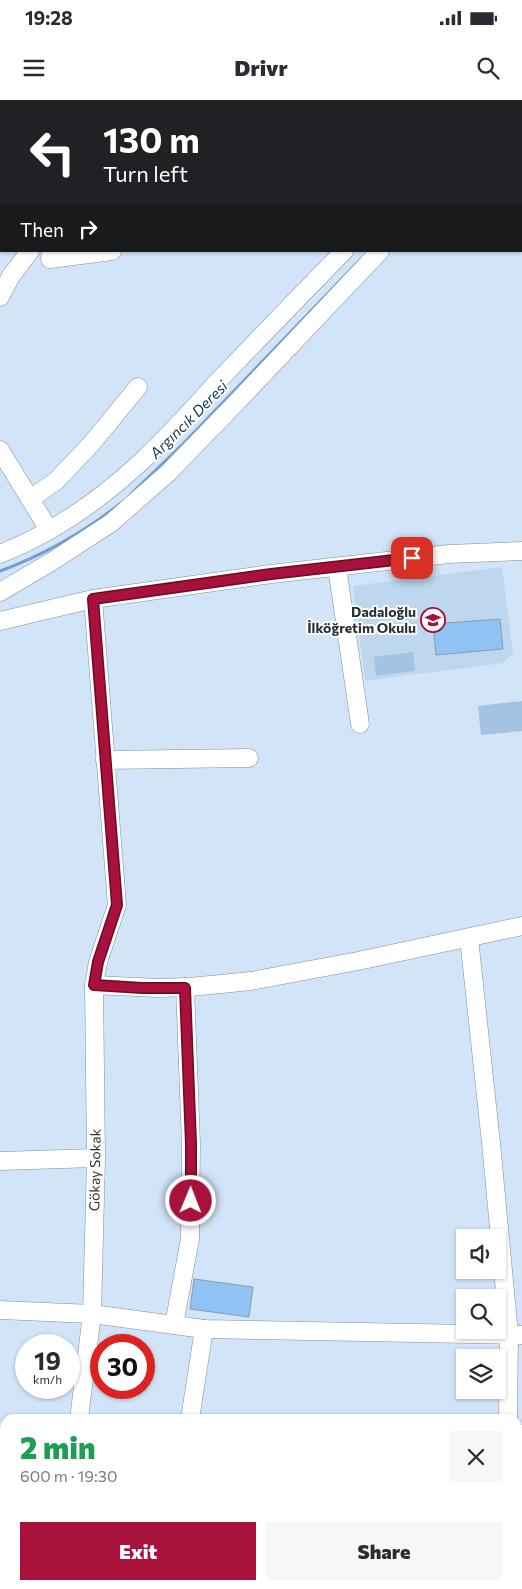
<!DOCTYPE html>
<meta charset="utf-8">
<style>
:root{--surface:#fff;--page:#f7f7f7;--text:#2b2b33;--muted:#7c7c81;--accent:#a8113b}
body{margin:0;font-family:Commissioner,sans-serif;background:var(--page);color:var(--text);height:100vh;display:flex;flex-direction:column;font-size:19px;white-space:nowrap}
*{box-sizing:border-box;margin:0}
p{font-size:16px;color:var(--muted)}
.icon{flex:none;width:28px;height:28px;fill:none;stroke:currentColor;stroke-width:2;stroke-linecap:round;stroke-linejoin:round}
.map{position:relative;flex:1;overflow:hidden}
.side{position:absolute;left:0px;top:1314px;width:522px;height:176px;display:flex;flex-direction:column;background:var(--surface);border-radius:15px 15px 0 0;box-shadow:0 1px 4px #0004}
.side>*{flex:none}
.guide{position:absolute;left:0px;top:0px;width:522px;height:152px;box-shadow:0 1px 4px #0004;background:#202124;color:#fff;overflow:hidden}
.buttons{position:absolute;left:456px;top:1129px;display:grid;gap:10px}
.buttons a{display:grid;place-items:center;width:50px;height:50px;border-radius:0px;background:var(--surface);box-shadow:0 1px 4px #0004;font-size:25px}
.speed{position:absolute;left:15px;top:1234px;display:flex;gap:10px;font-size:25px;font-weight:700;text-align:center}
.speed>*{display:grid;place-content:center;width:65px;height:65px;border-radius:50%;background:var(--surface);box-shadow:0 1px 4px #0004;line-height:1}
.speed small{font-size:12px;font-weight:400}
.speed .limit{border:8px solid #d22;background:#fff;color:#111}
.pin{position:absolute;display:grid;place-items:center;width:42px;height:42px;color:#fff;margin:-21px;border-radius:10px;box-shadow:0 2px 8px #0006}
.me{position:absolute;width:55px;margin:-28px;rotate:1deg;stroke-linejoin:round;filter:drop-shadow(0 0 4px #0008)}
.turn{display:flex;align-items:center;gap:18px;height:105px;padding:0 20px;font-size:22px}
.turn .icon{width:65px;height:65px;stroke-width:2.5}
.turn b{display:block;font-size:35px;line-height:42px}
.then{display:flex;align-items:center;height:48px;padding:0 20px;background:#0003;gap:10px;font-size:19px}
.round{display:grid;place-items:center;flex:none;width:52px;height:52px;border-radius:0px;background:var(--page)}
.overview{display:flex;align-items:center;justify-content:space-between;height:85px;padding:0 20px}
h1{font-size:30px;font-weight:800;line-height:38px;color:#1e9e55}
.cta{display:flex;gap:10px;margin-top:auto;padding:10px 20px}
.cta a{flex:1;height:58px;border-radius:0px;background:var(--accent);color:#fff;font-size:20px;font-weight:800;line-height:58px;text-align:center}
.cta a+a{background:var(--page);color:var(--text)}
.status{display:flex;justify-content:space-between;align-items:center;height:35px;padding:0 25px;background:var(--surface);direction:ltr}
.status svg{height:14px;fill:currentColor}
header{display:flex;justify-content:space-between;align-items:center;height:65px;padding:0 20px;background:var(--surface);font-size:22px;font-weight:800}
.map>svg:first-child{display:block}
.built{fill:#bed7ef}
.green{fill:#a4c2e1}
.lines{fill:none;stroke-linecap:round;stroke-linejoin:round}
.stream{stroke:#6f9fcf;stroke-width:3}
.building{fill:#90c2f4;stroke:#8a9cae}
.minor-casing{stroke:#7d8fa1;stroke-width:19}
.minor{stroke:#fff;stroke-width:18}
.route-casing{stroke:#6d0b26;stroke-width:12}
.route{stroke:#a8113b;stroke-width:9}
.labels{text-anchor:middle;stroke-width:4;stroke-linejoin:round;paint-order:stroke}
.poi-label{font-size:14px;font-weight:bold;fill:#282f36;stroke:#fff;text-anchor:end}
.street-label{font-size:14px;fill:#282f36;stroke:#fff}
.water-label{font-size:15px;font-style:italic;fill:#123657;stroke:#fff}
</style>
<div class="status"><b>19:28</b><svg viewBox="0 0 49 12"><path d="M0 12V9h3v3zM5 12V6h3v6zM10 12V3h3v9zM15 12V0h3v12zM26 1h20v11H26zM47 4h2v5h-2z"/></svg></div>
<header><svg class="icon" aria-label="menu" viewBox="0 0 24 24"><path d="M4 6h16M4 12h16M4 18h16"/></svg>Drivr<svg class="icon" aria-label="search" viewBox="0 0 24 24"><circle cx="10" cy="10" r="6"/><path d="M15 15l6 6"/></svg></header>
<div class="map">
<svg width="522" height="1489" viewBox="0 0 522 1489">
<rect width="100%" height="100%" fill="#d1e4f8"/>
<path class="built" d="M502,467l11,86 -10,10 -138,18 -12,-95z"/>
<g class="green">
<path d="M413,552l2,19 -39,5 -2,-19z"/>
<path d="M522,601v30l-41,4 -3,-29z"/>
</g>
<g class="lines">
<g class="stream">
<path d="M131,394l53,-51 177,-184"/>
<path d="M0,471c44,-16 84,-39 121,-68"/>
</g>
</g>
<g class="building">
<path d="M500,519l3,30 -67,6 -3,-31z"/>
<path d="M194,1179l59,8 -4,30 -59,-8z"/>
</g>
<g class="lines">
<defs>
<g id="minor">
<path d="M65,1v-1"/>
<path d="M491,1l1,-1"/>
<path d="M521,9l1,-1"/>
<path d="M51,151l-1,8 62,-8"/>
<path d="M0,197l11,-21 19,-25"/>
<path d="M0,350l49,80"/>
<path d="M30,399l26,-18 36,-38 46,-56"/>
<path d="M0,454c53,-21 100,-54 142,-93 28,-26 54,-56 81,-85 40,-42 80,-83 121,-125"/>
<path d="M337,467l23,157"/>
<path d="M0,492l51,-30 60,-39 57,-50 68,-70 144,-152"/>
<path d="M93,499l24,306 -19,57 -4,23 2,173 -4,156 112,15 318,6"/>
<path d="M0,521l93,-22 178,-25 178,-20 73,-3"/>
<path d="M105,660l144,-2"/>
<path d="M469,838l22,205 18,191 -1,85"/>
<path d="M94,885l64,3 32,-1 61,-6 107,-20 164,-35"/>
<path d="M0,1061l96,-3"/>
<path d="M0,1210l92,4 -13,105"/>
<path d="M174,1225l16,-86 1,-95 -6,-157"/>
<path d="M190,1319l14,-90"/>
<path d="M518,1334h4"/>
<path d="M0,1369h5"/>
<path d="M56,1489l1,-4"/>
<path d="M97,1489v-4"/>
<path d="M163,1489v-4"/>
<path d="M508,1489v-4"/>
</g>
</defs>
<use href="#minor" class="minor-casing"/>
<use href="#minor" class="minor"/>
</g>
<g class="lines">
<defs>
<path id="route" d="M191,1101v-57l-6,-156h-43l-48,-3 4,-23 19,-57 -24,-306 178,-25 141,-16"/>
</defs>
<use href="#route" class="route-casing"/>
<use href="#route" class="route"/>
</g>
<defs>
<symbol id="school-ring" viewBox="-11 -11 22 22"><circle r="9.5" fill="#fff" stroke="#a8113b" stroke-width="1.5"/><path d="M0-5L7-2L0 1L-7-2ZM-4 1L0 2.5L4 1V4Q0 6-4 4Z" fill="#a8113b"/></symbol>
</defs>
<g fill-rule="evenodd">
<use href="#school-ring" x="419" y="506" width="28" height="28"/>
</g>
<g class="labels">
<g class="poi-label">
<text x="416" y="517">Dadaloğlu<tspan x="416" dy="16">İlköğretim Okulu</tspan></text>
</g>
<g class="street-label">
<text transform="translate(95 1070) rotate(-89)" y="5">Gökay Sokak</text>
</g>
<g class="water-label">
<text transform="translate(189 320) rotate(-45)" y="5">Argıncık Deresi</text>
</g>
</g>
</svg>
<div class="buttons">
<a><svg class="icon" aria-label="sound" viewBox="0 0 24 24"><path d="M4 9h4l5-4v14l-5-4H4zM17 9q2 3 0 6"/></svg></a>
<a><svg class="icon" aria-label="search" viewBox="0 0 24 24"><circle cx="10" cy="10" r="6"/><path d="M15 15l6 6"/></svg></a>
<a><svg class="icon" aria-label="layers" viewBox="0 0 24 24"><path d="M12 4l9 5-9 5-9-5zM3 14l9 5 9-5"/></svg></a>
</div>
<div class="speed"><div>19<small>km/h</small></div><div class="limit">30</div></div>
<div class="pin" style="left:412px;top:458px;background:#d93025"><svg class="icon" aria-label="arrive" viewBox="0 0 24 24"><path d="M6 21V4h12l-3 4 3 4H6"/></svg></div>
<svg class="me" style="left:191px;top:1101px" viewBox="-20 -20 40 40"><circle r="17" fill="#a8113b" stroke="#fff" stroke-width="3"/><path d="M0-11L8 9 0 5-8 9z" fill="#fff"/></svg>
<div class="guide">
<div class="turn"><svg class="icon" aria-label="left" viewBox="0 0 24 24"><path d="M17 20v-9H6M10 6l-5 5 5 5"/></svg><div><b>130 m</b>Turn left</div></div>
<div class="then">Then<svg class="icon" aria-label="right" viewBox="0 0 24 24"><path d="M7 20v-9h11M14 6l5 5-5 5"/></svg></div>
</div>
<section class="side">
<div class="overview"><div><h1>2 min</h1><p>600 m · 19:30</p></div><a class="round"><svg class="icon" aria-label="close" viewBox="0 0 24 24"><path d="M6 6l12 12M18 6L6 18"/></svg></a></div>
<div class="cta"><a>Exit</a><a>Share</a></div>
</section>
</div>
